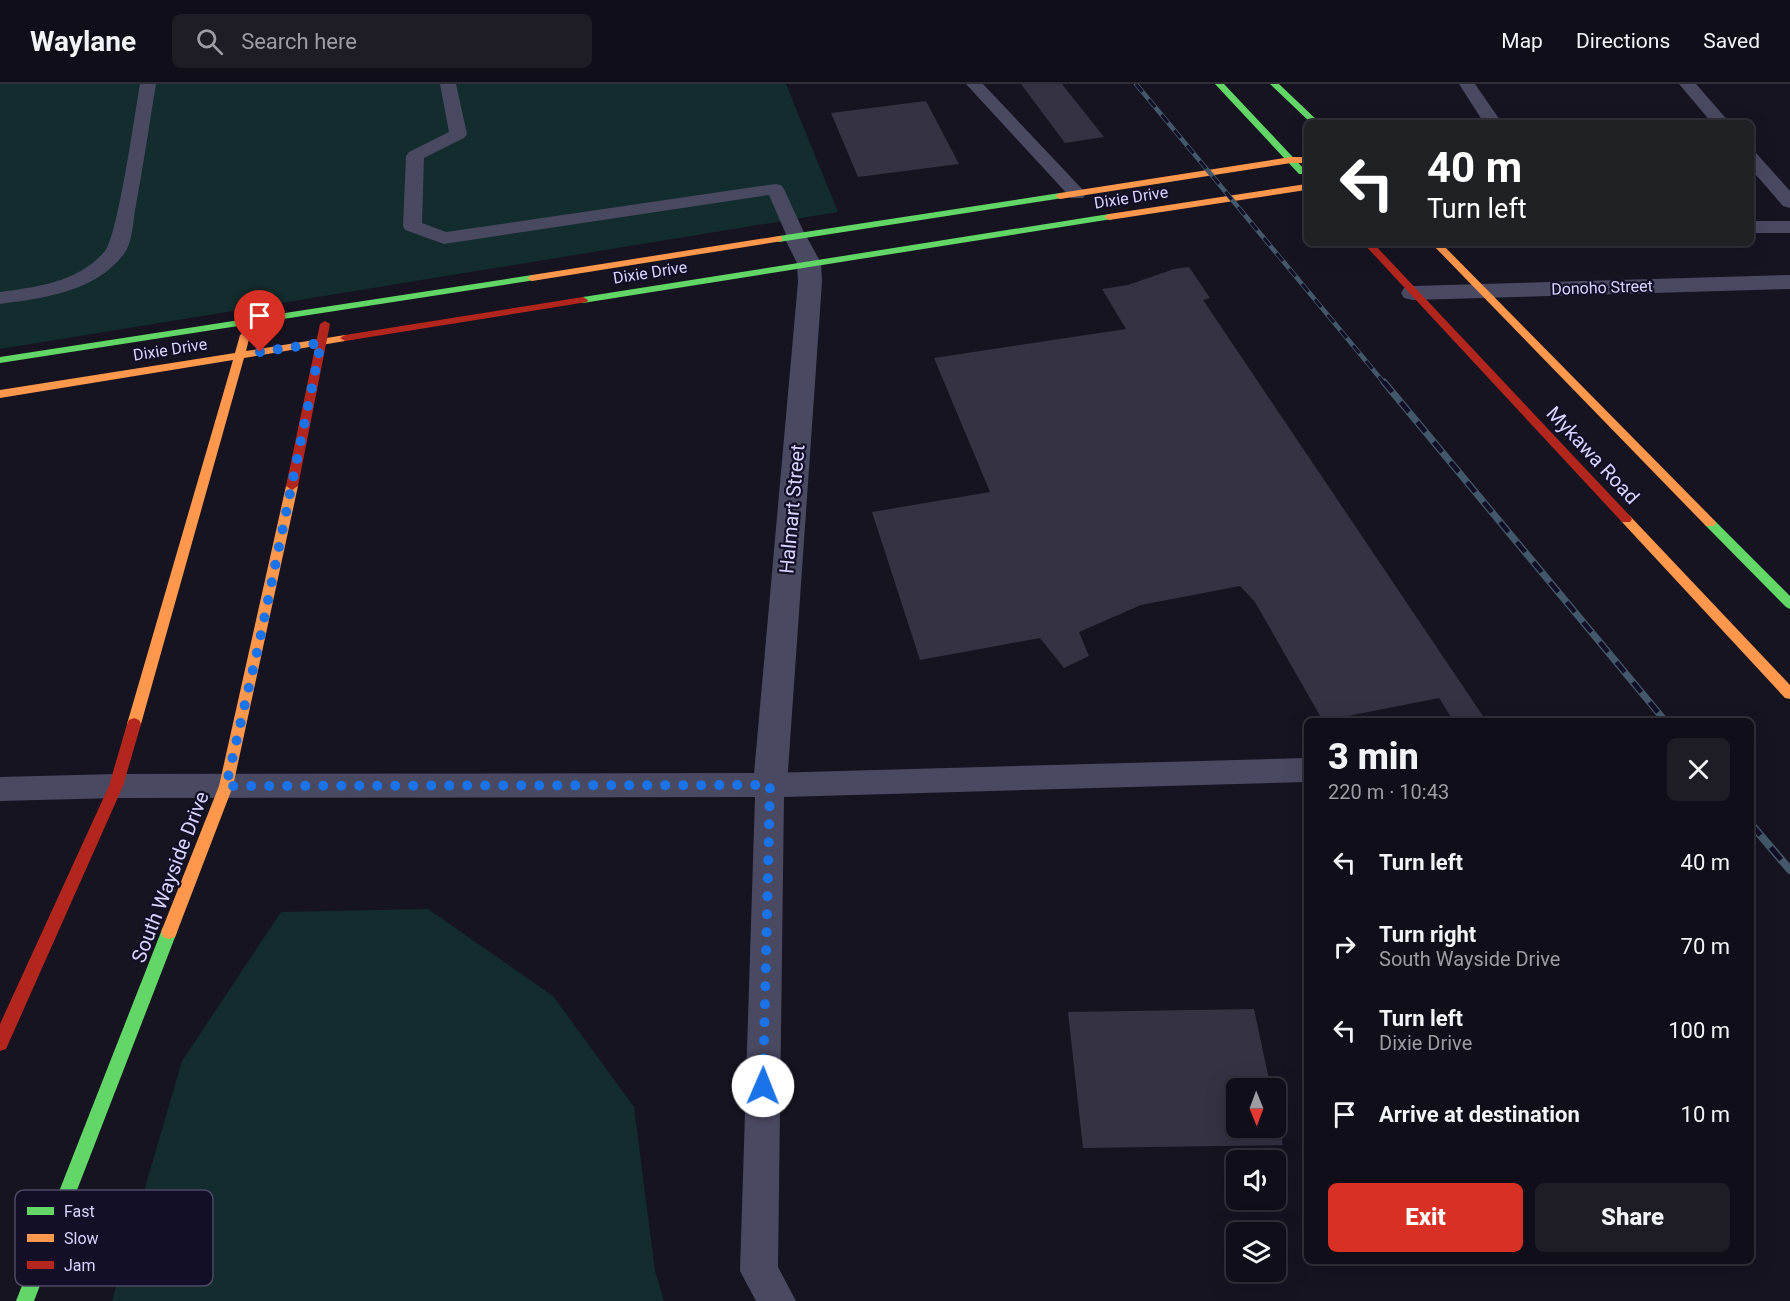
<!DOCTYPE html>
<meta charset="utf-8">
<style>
:root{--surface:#100f19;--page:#1e1d26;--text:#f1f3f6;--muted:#9c9ca2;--line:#302f38;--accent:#d93025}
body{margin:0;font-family:Roboto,sans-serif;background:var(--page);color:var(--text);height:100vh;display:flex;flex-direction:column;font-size:22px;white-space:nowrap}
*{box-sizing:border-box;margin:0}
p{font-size:20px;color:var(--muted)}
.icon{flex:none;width:33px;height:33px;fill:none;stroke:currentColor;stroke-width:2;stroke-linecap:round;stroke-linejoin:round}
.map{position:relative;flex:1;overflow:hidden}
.drawer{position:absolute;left:1304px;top:634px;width:450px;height:546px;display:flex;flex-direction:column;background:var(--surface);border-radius:9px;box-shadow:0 6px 24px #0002,0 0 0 2px var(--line)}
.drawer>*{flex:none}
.banner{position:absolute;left:1304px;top:36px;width:450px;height:126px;border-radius:9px;box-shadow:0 6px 24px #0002,0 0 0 2px var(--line);background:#202124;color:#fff;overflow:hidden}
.needle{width:39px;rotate:179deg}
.tools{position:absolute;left:1226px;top:994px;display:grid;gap:12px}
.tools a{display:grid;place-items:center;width:60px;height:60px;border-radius:9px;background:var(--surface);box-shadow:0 6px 24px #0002,0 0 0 2px var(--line);font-size:30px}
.pin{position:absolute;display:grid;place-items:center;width:51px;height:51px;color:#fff;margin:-62px -26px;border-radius:50% 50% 50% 0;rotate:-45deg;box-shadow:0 0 6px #0007}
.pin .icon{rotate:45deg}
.me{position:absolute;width:66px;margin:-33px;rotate:1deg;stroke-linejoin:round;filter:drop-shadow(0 0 4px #0008)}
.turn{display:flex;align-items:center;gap:21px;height:126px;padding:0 24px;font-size:27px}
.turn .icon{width:78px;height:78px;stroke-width:2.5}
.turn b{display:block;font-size:42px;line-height:51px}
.round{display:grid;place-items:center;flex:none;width:63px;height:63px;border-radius:9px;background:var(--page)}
.overview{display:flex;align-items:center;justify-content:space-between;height:102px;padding:0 24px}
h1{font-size:36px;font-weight:800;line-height:45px}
.cta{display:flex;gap:12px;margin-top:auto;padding:12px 24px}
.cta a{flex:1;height:69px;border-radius:9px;background:var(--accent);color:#fff;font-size:24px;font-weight:800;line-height:69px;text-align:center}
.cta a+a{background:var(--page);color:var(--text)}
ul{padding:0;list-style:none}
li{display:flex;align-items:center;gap:18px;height:84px;padding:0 24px}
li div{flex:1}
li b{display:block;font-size:22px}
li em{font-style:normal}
header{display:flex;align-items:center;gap:36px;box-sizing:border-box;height:84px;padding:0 30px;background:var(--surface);border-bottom:2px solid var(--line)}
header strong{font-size:28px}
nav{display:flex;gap:33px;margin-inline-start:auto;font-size:21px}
.search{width:420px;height:54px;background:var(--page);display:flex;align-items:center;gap:15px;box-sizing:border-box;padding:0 21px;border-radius:9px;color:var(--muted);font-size:22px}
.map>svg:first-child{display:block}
.green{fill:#132c2d}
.building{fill:#343243}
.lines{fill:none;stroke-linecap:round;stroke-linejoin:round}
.lane{fill:#4a4962;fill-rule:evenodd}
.street{fill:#4a4962;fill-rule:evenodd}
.fast{fill:#63d668;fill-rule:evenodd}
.slow{fill:#ff974d;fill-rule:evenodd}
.jam{fill:#b3261e;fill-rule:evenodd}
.rail-far2-casing{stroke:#43596b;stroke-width:4.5}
.rail-far1-casing{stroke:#43596b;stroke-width:7}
.rail-casing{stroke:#43596b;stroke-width:8}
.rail-far2{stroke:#130f26;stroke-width:3;stroke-dasharray:10;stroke-linecap:butt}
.rail-far1{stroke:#130f26;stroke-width:4.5;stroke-dasharray:13;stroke-linecap:butt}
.rail{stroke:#130f26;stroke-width:5;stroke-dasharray:16;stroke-linecap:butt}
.route{stroke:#1a73e8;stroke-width:10;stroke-dasharray:0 18}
.labels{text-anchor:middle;stroke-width:4.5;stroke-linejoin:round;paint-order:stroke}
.far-street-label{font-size:16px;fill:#d9d4ff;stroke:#130f26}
.street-label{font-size:20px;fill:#d9d4ff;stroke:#130f26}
.key{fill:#130f26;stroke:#4e4a67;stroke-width:1.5}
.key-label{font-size:16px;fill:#d9d4ff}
</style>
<header>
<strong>Waylane</strong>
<div class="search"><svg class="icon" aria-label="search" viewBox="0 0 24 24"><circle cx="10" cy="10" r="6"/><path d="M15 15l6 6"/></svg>Search here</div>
<nav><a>Map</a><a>Directions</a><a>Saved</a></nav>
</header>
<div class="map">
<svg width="1790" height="1217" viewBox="0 0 1790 1217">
<rect width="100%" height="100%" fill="#161421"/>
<g class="green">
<path d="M0,0h786l52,128 -838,137z"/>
<path d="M428,825l125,87 81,111 21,164 9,30h-552l70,-240 99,-149z"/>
</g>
<g class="building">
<path d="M1021,0h41l42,53 -39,6z"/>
<path d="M926,17l33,63 -101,13 -27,-64z"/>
<path d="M1189,183l21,31 -7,2 284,422h-33l-15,-24 -116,23 -68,-119 -15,-16 -99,19 -62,27 10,24 -25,12 -24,-30 -120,22 -48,-148 118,-20 -56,-134 192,-29 -24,-40 26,-4 46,-16z"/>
<path d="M1254,925l17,80h-35v39h39l1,-15 7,32 -200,3 -15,-136z"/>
</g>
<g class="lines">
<g class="lane">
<path d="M140,0h16c-7,42 -13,84 -21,126 -2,14 -3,33 -11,44 -29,38 -80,44 -124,50v-12c37,-5 79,-10 105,-41 13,-16 30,-139 35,-167z"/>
<path d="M440,0h16l11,50 -3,4 -40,20 -2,65 24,9 329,-48 6,1 3,4 22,48 -3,4h-14l-20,-46 -325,49 -39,-14 -2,-4 3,-70 3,-4 40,-20z"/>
<path d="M966,0h17l100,106 3,4 -3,4h-12z"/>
<path d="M1459,0h16l27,39h-18z"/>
<path d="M1679,0h17l34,39h-18z"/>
<path d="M1750,68l6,1 34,38v17l-7,-2 -33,-38z"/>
<rect x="1750" y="137" width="40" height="12"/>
<path d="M1306,674v24l-522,15 -6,470 18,34h-40l-16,-30 15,-474 -639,1 -116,3v-24l116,-3 654,-1z"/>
</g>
<g class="street">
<path d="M796,146l8,2 17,31 1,19 -35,503 -5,10 -12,5 -12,-5 -5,-10 45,-503 -1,-19 -13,-26 4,-5z"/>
<path d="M1790,191v14l-377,11 -9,-2 -3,-5 3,-5 9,-2z"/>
</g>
<g class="fast">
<path d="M1215,0h9l81,86v4h-6z"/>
<path d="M1270,0h9l41,39h-9z"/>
<path d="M1060,109l3,1v4l-284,44 -5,-3 5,-3z"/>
<path d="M1109,130l3,1v4l-529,84 -5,-3 5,-3z"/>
<path d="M532,191l3,1v4l-535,83v-6z"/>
<path d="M1710,435l4,1 76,76v13l-4,-2 -80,-81 -2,-3z"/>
<path d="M169,841l6,2 2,5 -143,369h-18l145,-369 2,-5z"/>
</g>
<g class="slow">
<path d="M1291,73h15v6h-15l-231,36 -5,-3 5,-3z"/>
<path d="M1306,100v6l-197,30 -5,-3 5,-3z"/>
<path d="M779,152l3,1v4l-250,40 -5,-3 5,-3z"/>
<path d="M1431,159h10l273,277 2,3 -2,3h-8z"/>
<path d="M245,248l5,3 -4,16 99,-16 5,3 -5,3 -101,17 -103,366 -2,4h-10l-2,-4 106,-364 -233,38v-8l235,-37 5,-18z"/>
<path d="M292,398l6,4 -65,300 -56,146 -2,5 -6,2 -6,-2 -2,-5 58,-146 67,-300z"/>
<path d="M1626,431l4,1 160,169v14l-5,-1 -163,-176 -2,-3z"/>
</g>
<g class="jam">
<path d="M1363,159h10l257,273 2,3 -2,3h-8z"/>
<path d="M583,213l5,3 -1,2 -242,39 -5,-3 5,-3z"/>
<path d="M325,237l5,3 -32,162 -6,4 -6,-4 34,-162z"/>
<path d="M134,634l5,2 2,4 -18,62 -117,263 -6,2v-27l109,-238 18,-62 2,-4z"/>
</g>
<defs>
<path id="rail-far2" d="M1136,0l249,300"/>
<path id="rail-far1" d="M1384,298l282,340"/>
<path id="rail" d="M1750,739l40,47"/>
</defs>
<use href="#rail-far2" class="rail-far2-casing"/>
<use href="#rail-far1" class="rail-far1-casing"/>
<use href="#rail" class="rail-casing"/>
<use href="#rail-far2" class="rail-far2"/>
<use href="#rail-far1" class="rail-far1"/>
<use href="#rail" class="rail"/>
</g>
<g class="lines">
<path class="route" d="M260,268l61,-9 -61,296 -34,147 544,-1 -7,301"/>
</g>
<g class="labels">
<g class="far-street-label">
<text transform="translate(1131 113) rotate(-9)" y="6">Dixie Drive</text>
<text transform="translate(650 188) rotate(-9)" y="6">Dixie Drive</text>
<text transform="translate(1602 203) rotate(-2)" y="6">Donoho Street</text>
<text transform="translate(170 265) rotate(-9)" y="6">Dixie Drive</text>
</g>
<g class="street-label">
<text transform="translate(1593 371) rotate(47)" y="7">Mykawa Road</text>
<text transform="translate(792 425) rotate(-85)" y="7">Halmart Street</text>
<text transform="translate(170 793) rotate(-69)" y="7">South Wayside Drive</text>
</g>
</g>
<rect x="15" y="1106" width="198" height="96" rx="9" class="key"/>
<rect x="27" y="1123" width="27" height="8" fill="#63d668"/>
<rect x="27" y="1150" width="27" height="8" fill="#ff974d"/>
<rect x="27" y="1177" width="27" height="8" fill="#b3261e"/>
<g class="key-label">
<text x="64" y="1133">Fast</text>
<text x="64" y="1160">Slow</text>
<text x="64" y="1187">Jam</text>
</g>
</svg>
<div class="tools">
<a><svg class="needle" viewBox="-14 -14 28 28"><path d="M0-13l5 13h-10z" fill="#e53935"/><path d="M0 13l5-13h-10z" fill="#9c9ca2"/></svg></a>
<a><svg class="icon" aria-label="sound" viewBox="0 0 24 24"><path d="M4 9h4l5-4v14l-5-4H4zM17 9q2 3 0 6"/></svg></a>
<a><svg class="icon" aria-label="layers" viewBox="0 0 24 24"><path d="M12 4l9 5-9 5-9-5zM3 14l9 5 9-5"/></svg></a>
</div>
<div class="pin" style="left:260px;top:268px;background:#d93025"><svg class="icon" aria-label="arrive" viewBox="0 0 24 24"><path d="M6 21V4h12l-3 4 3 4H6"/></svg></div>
<svg class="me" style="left:763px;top:1002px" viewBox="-20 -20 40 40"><circle r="19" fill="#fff"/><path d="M0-13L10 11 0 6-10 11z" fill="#1a73e8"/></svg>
<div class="banner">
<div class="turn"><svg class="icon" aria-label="left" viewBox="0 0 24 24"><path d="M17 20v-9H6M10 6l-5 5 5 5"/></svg><div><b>40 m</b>Turn left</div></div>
</div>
<section class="drawer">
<div class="overview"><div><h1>3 min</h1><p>220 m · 10:43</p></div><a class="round"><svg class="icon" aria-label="close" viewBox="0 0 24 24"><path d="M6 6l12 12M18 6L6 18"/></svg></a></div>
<ul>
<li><svg class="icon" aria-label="left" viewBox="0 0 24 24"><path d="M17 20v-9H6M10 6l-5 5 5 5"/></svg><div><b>Turn left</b></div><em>40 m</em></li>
<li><svg class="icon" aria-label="right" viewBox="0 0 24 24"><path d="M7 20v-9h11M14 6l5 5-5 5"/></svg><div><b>Turn right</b><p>South Wayside Drive</p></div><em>70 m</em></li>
<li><svg class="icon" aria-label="left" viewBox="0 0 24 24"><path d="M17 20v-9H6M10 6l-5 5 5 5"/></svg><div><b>Turn left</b><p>Dixie Drive</p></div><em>100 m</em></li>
<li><svg class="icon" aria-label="arrive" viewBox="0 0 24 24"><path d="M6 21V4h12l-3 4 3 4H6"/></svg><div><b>Arrive at destination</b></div><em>10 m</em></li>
</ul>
<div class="cta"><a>Exit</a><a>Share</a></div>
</section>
</div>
